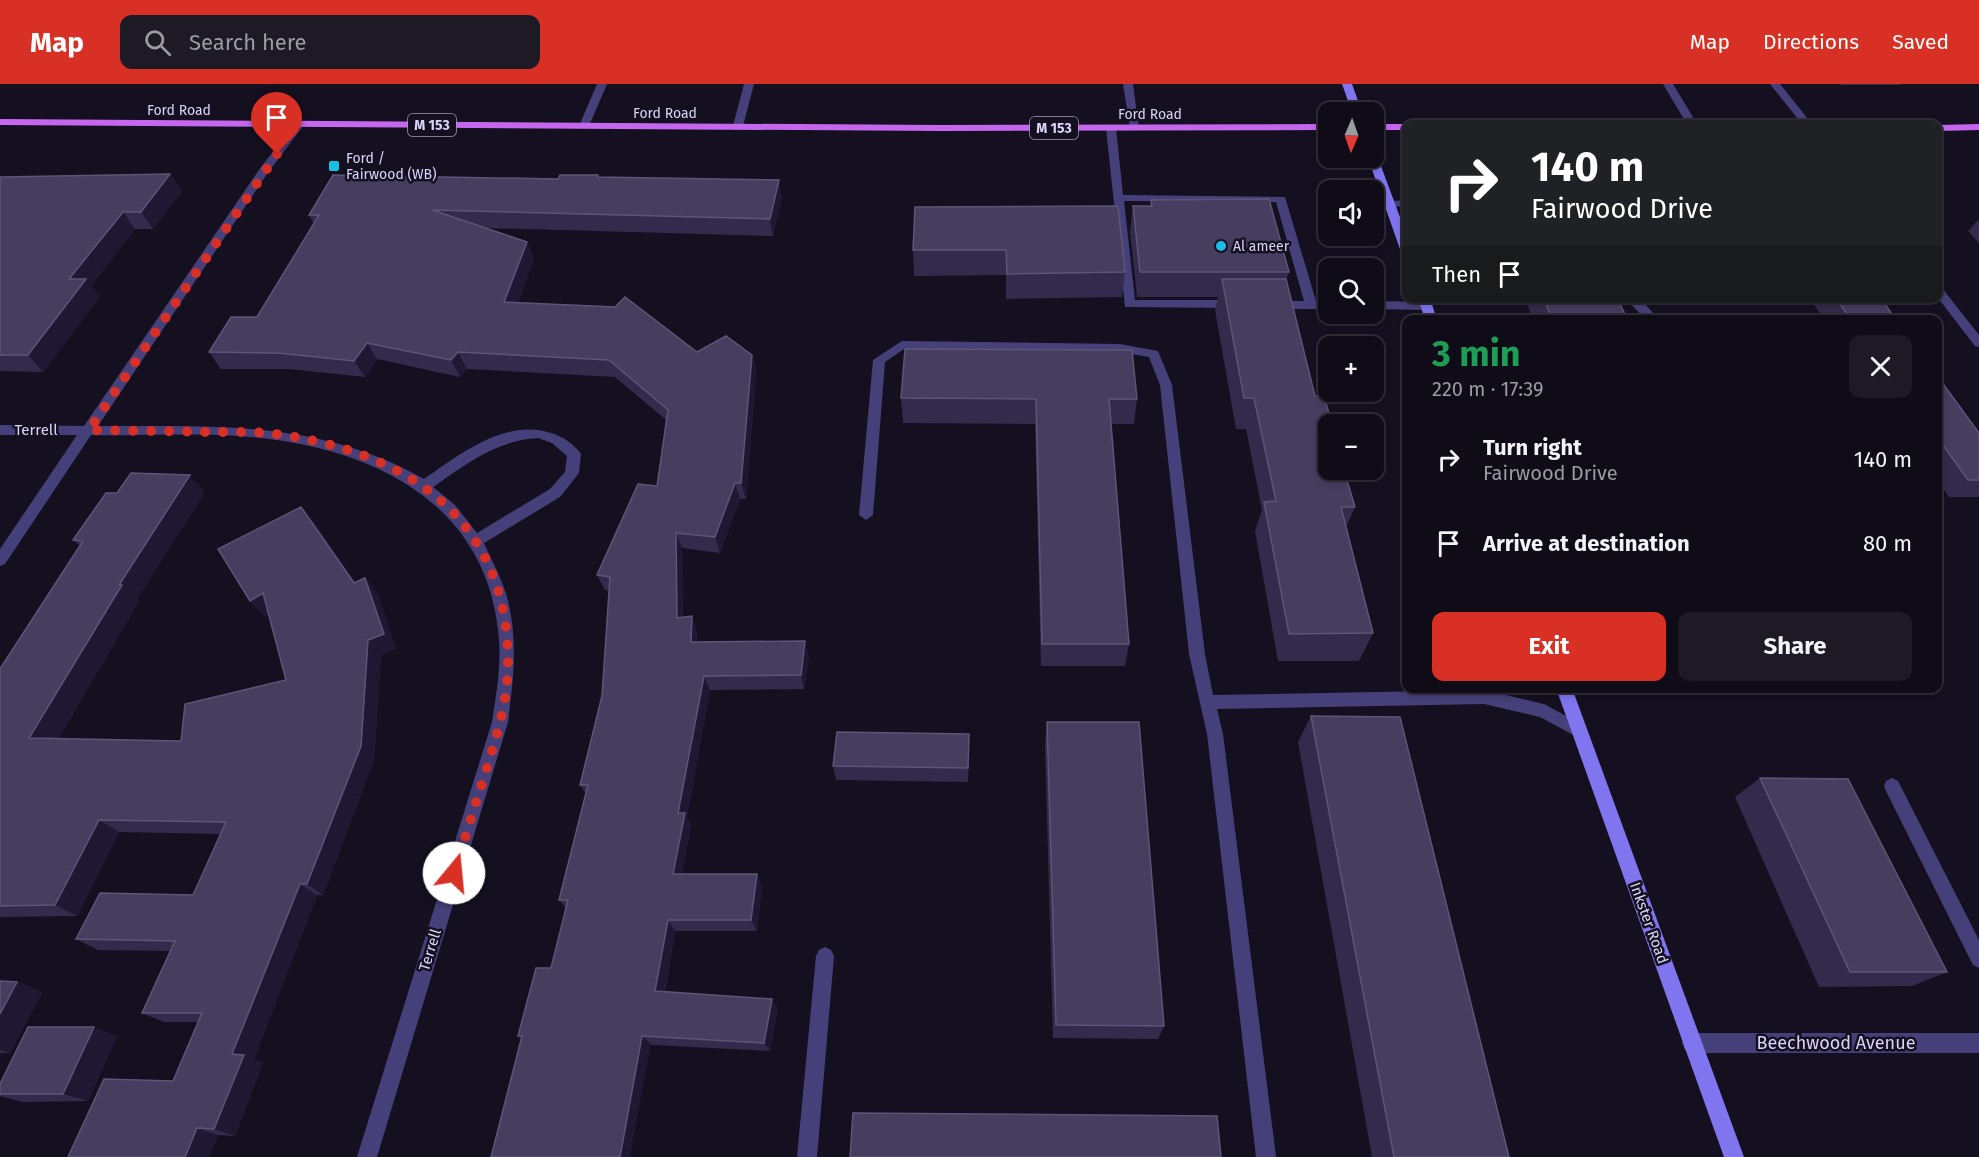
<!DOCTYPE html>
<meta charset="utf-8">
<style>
:root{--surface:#0f0c18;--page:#1d1a25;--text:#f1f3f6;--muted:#9b9ba2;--line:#2f2c37;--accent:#d93025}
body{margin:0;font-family:"Fira Sans",sans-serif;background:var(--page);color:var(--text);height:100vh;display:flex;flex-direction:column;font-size:22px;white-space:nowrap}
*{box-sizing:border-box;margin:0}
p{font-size:20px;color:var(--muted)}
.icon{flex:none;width:33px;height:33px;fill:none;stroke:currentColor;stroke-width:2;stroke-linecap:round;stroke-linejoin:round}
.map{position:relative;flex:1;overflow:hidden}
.sheet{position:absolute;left:1402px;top:231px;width:540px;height:378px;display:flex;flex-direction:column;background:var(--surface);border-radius:12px;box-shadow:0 3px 9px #0003,0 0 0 2px var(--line)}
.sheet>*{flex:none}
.top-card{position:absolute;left:1402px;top:36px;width:540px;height:183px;border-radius:12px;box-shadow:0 3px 9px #0003,0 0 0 2px var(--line);background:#202124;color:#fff;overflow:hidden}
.needle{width:39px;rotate:182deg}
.buttons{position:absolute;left:1318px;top:18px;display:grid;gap:12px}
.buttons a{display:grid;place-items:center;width:66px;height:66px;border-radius:12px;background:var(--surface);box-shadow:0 3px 9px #0003,0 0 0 2px var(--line);font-size:30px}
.pin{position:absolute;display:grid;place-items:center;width:51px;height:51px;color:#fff;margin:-62px -26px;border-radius:50% 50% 50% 0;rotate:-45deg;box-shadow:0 0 6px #0007}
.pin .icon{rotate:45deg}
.me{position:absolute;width:66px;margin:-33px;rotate:17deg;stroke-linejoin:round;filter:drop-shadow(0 0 4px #0008)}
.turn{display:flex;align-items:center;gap:21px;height:126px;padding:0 30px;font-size:27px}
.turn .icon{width:78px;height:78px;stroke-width:2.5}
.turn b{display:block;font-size:42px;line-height:51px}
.then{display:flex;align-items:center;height:57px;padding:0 30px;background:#0003;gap:12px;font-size:22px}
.round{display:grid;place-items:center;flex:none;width:63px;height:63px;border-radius:12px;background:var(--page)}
.headline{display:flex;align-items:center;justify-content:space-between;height:102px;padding:0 30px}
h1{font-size:36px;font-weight:700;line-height:45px;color:#1e9e55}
.button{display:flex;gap:12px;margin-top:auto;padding:12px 30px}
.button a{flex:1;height:69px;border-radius:12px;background:var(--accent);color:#fff;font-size:24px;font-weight:700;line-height:69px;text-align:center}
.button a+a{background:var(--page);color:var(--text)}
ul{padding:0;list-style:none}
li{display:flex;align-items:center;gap:18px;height:84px;padding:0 30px}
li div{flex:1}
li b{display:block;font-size:22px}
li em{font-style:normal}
header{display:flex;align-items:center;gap:36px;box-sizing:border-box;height:84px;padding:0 30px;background:var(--accent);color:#fff}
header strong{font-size:28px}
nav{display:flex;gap:33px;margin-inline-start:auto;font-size:21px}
.search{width:420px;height:54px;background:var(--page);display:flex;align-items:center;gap:15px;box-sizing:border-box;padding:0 21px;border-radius:12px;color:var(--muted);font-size:22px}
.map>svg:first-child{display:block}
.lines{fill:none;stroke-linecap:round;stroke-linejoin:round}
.service{fill:#46407a;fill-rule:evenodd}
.minor{fill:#46407a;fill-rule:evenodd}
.secondary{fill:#8175ef;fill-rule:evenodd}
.primary{fill:#c567ee;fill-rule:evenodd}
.wall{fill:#342b4c}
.shaded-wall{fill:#1f1833}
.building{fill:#463d5f;stroke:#5d5577;stroke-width:1.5}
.route{stroke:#d93025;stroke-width:10;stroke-dasharray:0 18}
.poi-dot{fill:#19bee0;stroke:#141020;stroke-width:2}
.labels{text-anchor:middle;stroke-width:5;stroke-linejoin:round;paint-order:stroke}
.far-street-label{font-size:14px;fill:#dbd4fa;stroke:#141020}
.shield{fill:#141020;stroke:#9f99b9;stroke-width:1.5}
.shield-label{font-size:14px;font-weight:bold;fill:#dbd4fa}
.far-poi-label{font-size:14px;fill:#dbd4fa;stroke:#141020;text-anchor:start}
.street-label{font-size:15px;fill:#dbd4fa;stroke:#141020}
.near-street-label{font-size:18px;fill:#dbd4fa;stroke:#141020}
</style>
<header>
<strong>Map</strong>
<div class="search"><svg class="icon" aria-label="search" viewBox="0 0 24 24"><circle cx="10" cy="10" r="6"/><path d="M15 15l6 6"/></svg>Search here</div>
<nav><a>Map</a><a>Directions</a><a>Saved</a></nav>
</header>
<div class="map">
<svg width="1979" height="1073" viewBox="0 0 1979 1073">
<rect width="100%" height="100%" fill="#141020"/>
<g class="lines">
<g class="service">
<path d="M597,0h10l-18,42 -9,2 -1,-2z"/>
<path d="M744,0h10l-11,42 -5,3 -5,-3z"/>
<path d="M1123,0h10l6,46 -9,-2z"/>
<path d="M1663,0h10l24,40h-10z"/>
<path d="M1111,41l5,3 7,67 162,2 31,104h13v8h-57l-6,-4 6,-4h32l-28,-99 -152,-1 11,99h101l6,4 -6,4 -111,-1 -19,-179z"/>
<path d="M1407,116v6l-17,1 -5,-3 5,-3z"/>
<path d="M1625,214h14l21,22h-14z"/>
<path d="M1374,217l52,1 6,4 -6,4 -52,-1z"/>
<path d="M902,257l218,3 38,7 14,34 33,269 8,41 271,-5 60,14 41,22 2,5 -2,5 -6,2 -39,-21 -56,-13 -267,5 6,25 53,423h-20l-49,-423 -18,-80 -29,-269 -11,-28 -29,-5 -216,-3 -19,13 -12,153 -7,5 -7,-5 14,-155z"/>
<path d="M1892,694l6,3 81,159v28l-6,-3 -87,-174 -2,-5 2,-5z"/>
<path d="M825,863l6,3 3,6 -17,201h-20l19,-201 3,-6z"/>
</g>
<g class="minor">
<path d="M1770,0h10l32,40h-10z"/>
<path d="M300,37l5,3 -36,47 -171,255c118,1 219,-7 326,53 35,-24 81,-61 127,-46 11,3 23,11 30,21l-2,19 -19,24 -76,46c5,12 12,25 17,37 19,46 13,95 7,142l-131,435h-20l135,-435c4,-27 9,-54 7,-81 -9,-138 -126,-193 -248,-204 -53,-5 -107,-1 -160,-2l-86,129 -5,2v-17l77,-114h-77v-10l84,1 177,-259 35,-45zM538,354l14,5 15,13 -2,16 -15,17 -73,44 -22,-28 -22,-18c33,-23 64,-47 105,-49z"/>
<path d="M1938,203l4,1 37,47v12l-4,-1 -37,-48z"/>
<path d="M1692,949h287v20h-287l-7,-3 -3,-7 3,-7z"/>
</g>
<g class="secondary">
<path d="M1342,0h10l10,28h-10z"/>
<path d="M1374,71l4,3 29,78v20l-6,-4 -33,-94h6z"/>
<path d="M1418,214h12l7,22h-12z"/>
<path d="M1556,604h16l172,469h-20z"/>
</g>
<g class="primary">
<path d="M0,35l940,6 389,-1v6l-389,1 -940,-6z"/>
<path d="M1374,40h35h-2v6h-33z"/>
<path d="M1979,40v6l-41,1v-6z"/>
</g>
</g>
<g class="wall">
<path d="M1840,0h61l-1,1h-59z"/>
<path d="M170,90l12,17 -29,38h-18l-44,57 9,10 -57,76 -43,-1v-194z"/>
<path d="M598,93l184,20 -9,39 -286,-8 40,14 7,17 -16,43 179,50 55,3 4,16 -10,128h-6l-20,54 -38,-5 1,69 14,14v11l112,14 -5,33 -94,1 -23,127 4,9 -9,48 80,11 -5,46h-82l-10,61 113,16 -8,43 -249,-13 -3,-2 33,-68 15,-60 -7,-8 27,-106 -6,-9 22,-89 7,-105 -4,-1 -8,-15 60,-89 9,-66 -51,-43 -148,-8 -7,8 -83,-18 -12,18 -76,-8h-68l-12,-17 48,-35 57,-93 -5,-9 249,-36z"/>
<path d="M1151,116l138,72 -3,9 29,115 40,111 -9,20 27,106 -14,28h-81l-23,-130 7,-21 -16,-81h-10l-21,-119 3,-13h-81l-7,-65 3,-26h17z"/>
<path d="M915,123l210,65 -3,25 -116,2v-24l-92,1 -1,-26z"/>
<path d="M1979,135v24l-11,-12z"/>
<path d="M1525,214h92l11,22h-95z"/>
<path d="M1810,214h71l15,22h-72z"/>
<path d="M1938,293l41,56v64h-30l-11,-16z"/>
<path d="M901,314l236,1 -3,25h-23l18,220 -4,22h-84l-6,-242 -132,-1z"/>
<path d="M205,408l-68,107 2,2 -81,138 123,2 105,-61 -17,-66 -4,2 -15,-15 64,-78 41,59 10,-4 13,16 18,55 -15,6 -7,105 -51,135h-6l-63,164 9,4 -28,73 -17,-1 -9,22h-141l105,-76 25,-59h-34l-22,-9 29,-62 -73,-1 -22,-11 117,-44 28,-61 -102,-2 -42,84 -77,1v-248l80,-123 -7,-6z"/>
<path d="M1311,632l198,441h-137l-74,-415z"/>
<path d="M1047,638l117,304 -6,13 -105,-1 -8,-295z"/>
<path d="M969,650l-1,48 -132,-2 -3,-14z"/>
<path d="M1760,694l187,194 -35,14 -93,1 -84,-190z"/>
<path d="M0,897l17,1 25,10 -32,61h-10z"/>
<path d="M117,952l-29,65 -66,1 -22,-6v-12z"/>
</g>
<g class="shaded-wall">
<path d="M170,90l12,17 -29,38 -12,-17z"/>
<path d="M779,96l3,17 -9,39 -3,-17z"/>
<path d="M123,128l12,17 -44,57 9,10 -57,76 -15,-17 41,-76z"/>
<path d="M527,158l7,17 -22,59 -8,-16z"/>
<path d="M367,259l10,16 -12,18 -11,-16z"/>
<path d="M458,268l9,17 -7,8 -9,-17z"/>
<path d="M752,271l4,16 -10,128 -5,-16z"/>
<path d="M190,391l15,17 -68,107 2,2 -89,151 -21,-14 90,-153z"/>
<path d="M735,399l5,16 -20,54 -5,-16z"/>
<path d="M301,423l13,16 52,75 -12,-15z"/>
<path d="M676,449l6,15 1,84 -6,-14z"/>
<path d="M365,494l13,16 18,55 -15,6 -7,105 -51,135 -16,-11z"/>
<path d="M263,509l15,16 -13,7 -15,-15z"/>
<path d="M692,532l5,15v25l-6,-14z"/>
<path d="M805,557l4,15 -5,33 -3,-14z"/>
<path d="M704,592l6,14 -23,127 4,9 -11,60 -7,-12 5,-61z"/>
<path d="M99,736l20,12 -42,84 -22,-11z"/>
<path d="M757,790l5,11 -5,46 -6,-11z"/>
<path d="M300,800l17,11 -63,164 9,4 -28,73 -21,-7 18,-75z"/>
<path d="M668,836l7,11 -12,69 -8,-9z"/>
<path d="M17,898l25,10 -32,61 -10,-3v-36z"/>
<path d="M772,915l6,9 -8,43 -6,-8z"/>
<path d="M94,943l23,9 -29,65 -25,-7z"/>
<path d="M642,952l9,8 -21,113h-10z"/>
<path d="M197,1044l21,7 -9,22h-24z"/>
</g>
<g class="building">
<path d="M170,90l-29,38h-18l-54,67h17l-58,76h-28v-178z"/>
<path d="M333,91l225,4 2,-4h38l-1,2 182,3 -9,39 -338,-9 95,32 -23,60 111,5 10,-10 72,55 29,-16 26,19 -11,128h-6l-20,54 -39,-4 1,85 15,-2 -1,26 114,-1 -4,34 -97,1 -26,137h7l-12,61h84l-6,46h-83l-13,71 117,8 -8,44 -122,-7 -22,121h-129l31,-121h-4l18,-68h15l17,-68h-9l29,-115h-8l22,-89 8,-119 -13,-2 41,-91 19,2 11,-76 -59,-50 -151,-8 -7,8 -84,-17 -13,18 -76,-8 -69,-1 22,-35h26l62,-102h-10z"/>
<path d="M1269,115l20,73h-149l-7,-66h19l-1,-6z"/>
<path d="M1118,122l7,66 -118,2 -1,-24h-93l2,-43z"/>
<path d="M1222,195h64l29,117h9l8,28h-3v46h15l11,37h-14l32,126 -84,1 -25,-132 12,-1 -22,-103h-10z"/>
<path d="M1544,214h73l11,22h-76z"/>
<path d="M1836,214h45l15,22h-45z"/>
<path d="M905,265l227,1 5,49h-28l20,245h-87l-6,-245 -135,-1z"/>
<path d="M1938,293l41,56v47h-11l-30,-42z"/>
<path d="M131,389l59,2 -71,110h3l-93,153 152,3 4,-37 101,-24 -23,-87 -13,8 -32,-52 83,-42 53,76 11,-5 19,56 -16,6 -7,106 -54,138h-7l-68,170 12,1 -30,74 -17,-1 -12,29h-117l36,-78 69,2 29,-68h-60l33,-72 -99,-2 24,-46 93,2 33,-73 -127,-2 -44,85 -55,1v-237l83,-128 -10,-1 33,-47h11z"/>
<path d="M1311,632l89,1 109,440h-115z"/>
<path d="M1047,638h92l25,304 -108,-1z"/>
<path d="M837,648l132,2 -1,34 -135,-2z"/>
<path d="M1760,694l88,1 99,193h-97z"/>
<path d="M0,897l17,1 -17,32z"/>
<path d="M28,943h66l-31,67h-63v-10z"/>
<path d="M853,1029l364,3 4,41h-371z"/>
</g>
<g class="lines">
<path class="route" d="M277,70l-188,276c40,1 79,1 118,2 27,0 55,-1 82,4 128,21 221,91 219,231 -1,38 -13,75 -24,110 -10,32 -20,64 -30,96"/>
</g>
<g class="poi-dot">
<rect x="328" y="76" width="12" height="12" rx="3"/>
<circle cx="1221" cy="162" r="6"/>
</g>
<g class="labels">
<g class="far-street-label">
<text x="179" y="31">Ford Road</text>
<text x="665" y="34">Ford Road</text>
<text x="1150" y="35">Ford Road</text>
</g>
<g class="shield">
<rect x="408" y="30" width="48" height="22" rx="4.5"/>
<rect x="1030" y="33" width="48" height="22" rx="4.5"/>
</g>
<g class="shield-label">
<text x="432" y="46">M 153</text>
<text x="1054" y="49">M 153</text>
</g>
<g class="far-poi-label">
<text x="346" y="79">Ford /<tspan x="346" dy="16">Fairwood (WB)</tspan></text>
<text x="1233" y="167">Al ameer</text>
</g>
<g class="street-label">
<text x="36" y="351">Terrell</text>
<text transform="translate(1649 839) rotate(70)" y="5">Inkster Road</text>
<text transform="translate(430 866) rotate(-73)" y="5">Terrell</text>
</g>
<g class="near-street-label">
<text x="1836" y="965">Beechwood Avenue</text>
</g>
</g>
</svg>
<div class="buttons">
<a><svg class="needle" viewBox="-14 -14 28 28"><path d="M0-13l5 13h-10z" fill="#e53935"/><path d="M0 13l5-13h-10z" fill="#9b9ba2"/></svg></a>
<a><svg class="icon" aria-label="sound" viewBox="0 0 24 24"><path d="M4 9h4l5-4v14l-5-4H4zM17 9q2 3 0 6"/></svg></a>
<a><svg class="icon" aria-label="search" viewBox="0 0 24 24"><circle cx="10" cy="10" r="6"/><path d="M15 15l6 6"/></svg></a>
<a>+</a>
<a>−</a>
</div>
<div class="pin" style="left:277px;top:70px;background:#d93025"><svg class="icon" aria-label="arrive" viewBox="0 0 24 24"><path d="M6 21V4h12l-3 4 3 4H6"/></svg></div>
<svg class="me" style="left:454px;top:789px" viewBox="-20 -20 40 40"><circle r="19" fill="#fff"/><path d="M0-13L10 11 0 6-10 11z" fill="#d93025"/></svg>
<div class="top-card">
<div class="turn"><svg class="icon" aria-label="right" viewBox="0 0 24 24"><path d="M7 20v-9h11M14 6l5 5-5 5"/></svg><div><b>140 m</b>Fairwood Drive</div></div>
<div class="then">Then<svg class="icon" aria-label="arrive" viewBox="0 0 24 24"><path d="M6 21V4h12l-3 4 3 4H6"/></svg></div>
</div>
<section class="sheet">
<div class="headline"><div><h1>3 min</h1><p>220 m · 17:39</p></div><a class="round"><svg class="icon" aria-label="close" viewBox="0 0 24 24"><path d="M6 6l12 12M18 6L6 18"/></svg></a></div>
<ul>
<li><svg class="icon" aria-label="right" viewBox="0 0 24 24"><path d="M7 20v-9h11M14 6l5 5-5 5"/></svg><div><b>Turn right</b><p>Fairwood Drive</p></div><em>140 m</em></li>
<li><svg class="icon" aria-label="arrive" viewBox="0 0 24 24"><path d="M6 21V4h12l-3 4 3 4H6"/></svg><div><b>Arrive at destination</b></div><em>80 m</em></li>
</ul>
<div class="button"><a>Exit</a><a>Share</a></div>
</section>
</div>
